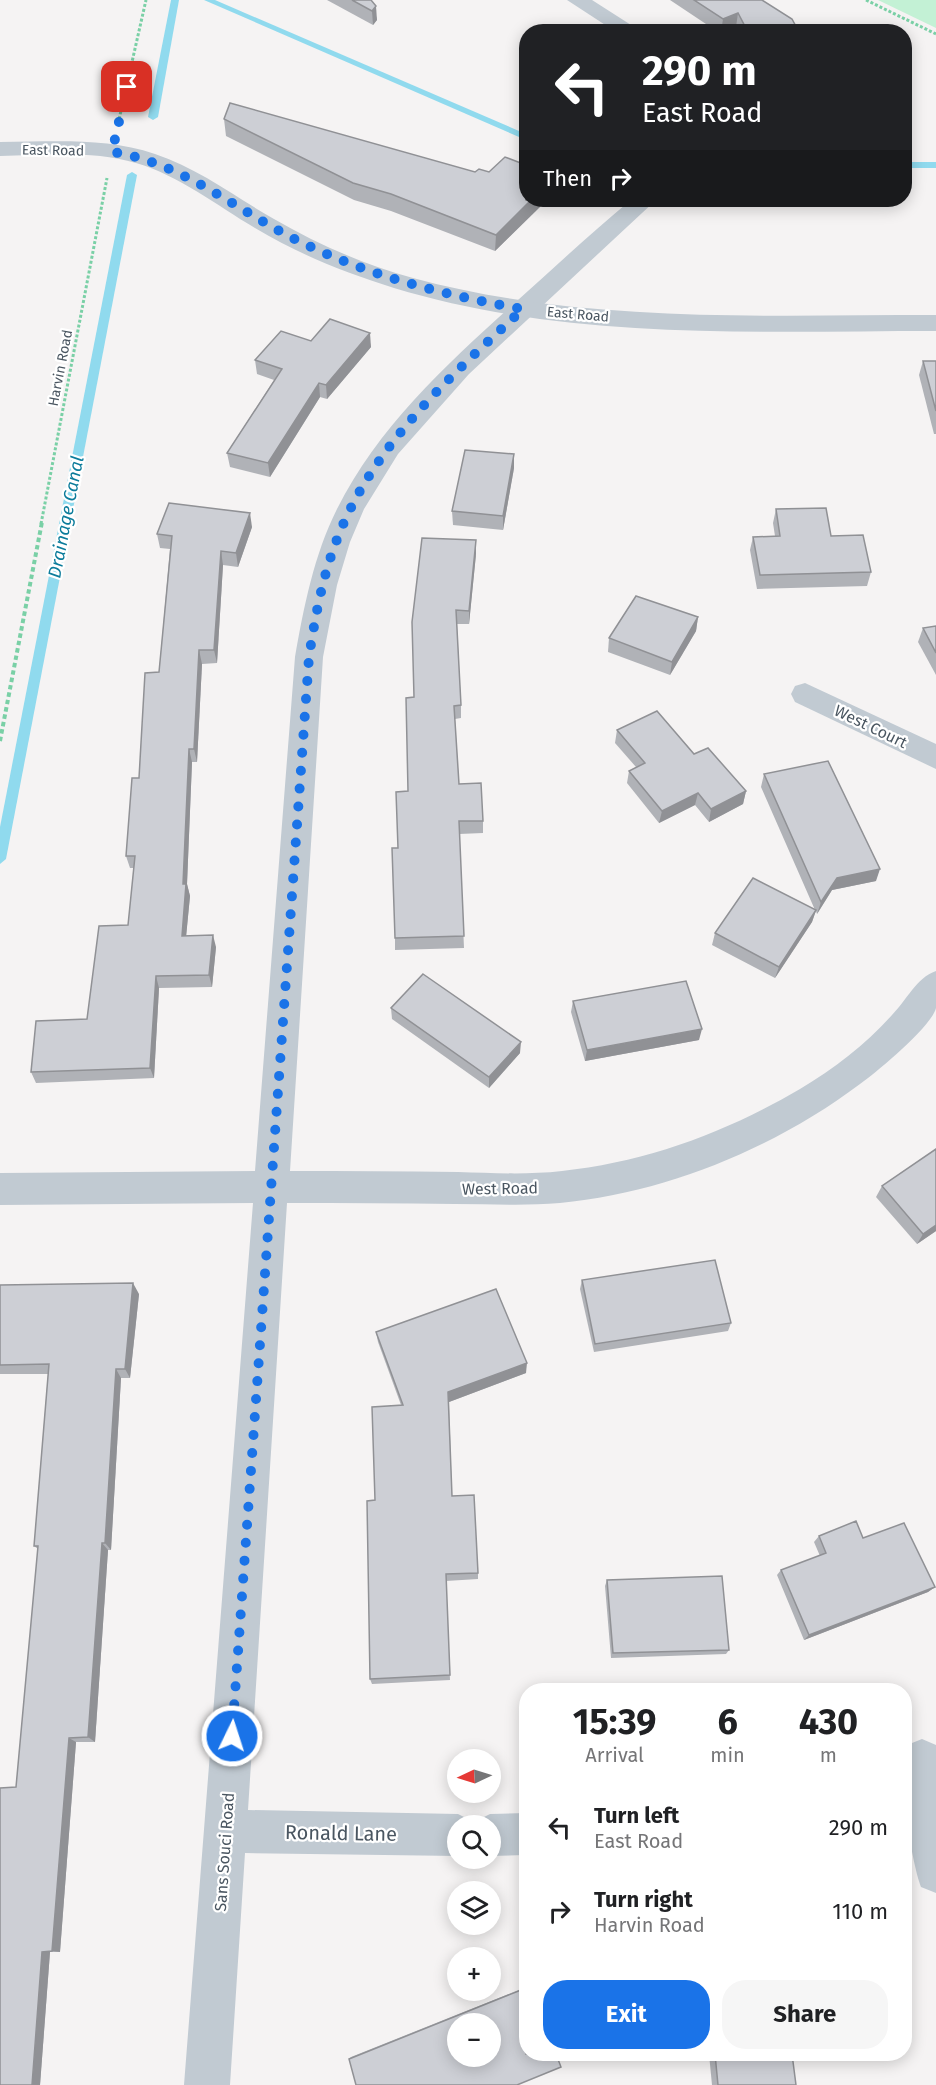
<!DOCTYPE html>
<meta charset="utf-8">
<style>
:root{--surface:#fff;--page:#f6f6f6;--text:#202124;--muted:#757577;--accent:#1a73e8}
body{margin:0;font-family:"Fira Sans",sans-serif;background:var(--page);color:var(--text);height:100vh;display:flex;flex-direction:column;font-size:22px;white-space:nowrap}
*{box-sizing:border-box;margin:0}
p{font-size:20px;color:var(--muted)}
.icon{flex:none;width:33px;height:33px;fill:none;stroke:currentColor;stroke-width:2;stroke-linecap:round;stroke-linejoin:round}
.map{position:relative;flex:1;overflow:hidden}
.panel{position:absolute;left:519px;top:1683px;width:393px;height:378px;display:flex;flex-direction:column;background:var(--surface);border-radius:24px;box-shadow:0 3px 15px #0003}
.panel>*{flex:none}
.hud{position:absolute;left:519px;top:24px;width:393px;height:183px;border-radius:24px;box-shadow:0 3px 15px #0003;background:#202124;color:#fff;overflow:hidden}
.needle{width:39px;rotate:266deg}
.tools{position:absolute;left:447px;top:1749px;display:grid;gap:12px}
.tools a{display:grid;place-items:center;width:54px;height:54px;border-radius:50%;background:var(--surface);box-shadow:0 3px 15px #0003;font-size:30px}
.pin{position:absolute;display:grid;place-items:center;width:51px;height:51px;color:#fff;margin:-26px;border-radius:12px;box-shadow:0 3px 9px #0006}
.me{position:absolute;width:66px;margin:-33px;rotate:4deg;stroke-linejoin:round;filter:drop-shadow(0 0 4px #0008)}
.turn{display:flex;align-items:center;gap:21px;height:126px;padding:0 24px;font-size:27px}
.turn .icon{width:78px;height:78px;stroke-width:2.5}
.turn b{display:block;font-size:42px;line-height:51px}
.then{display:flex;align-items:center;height:57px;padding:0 24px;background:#0003;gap:12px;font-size:22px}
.eta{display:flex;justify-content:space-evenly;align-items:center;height:102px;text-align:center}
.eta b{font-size:36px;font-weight:700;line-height:42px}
.button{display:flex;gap:12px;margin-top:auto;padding:12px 24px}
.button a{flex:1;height:69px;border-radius:24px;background:var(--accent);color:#fff;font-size:24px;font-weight:700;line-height:69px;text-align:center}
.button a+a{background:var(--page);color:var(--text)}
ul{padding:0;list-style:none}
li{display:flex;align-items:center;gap:18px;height:84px;padding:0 24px}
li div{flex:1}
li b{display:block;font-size:22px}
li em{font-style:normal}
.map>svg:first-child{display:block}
.green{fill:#c3f1d5}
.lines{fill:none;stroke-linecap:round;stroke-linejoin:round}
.stream{fill:#90daee;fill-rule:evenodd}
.path-far1{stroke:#7ad0a6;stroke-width:3;stroke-dasharray:3 2;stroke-linecap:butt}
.path{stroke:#7ad0a6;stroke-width:4;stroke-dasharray:4.5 3;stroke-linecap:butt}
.minor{fill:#c1cad2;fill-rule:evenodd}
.tertiary{fill:#c1cad2;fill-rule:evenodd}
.wall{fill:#b0b2b7}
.shaded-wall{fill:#909195}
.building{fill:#cdcfd5;stroke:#909195;stroke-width:1.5;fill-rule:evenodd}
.route{stroke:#1a73e8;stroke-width:10;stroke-dasharray:0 18}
.labels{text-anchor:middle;stroke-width:4.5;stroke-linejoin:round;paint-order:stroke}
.far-street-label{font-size:14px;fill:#4a5661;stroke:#fff}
.street-label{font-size:16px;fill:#4a5661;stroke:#fff}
.water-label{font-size:18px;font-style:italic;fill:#0c7c9b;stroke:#fff}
.near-street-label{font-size:20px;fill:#4a5661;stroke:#fff}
</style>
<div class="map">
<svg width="936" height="2085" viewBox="0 0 936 2085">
<rect width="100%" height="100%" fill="#f5f3f3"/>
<path class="green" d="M878,0h58v28z"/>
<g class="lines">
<g class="stream">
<path d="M171,0h8l-21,117 -5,3 -5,-3z"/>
<path d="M204,0h11l311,134v6z"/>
<rect x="904" y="162" width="32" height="6"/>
<path d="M132,172l5,3 -131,684 -6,5v-37l127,-652z"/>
</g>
<g class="path-far1">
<path d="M866,0l70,34"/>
<path d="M118,124l28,-124"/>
<path d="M41,524l66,-346"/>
</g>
<path class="path" d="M0,741l42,-219"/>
<g class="minor">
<path d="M567,0h25l50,32h-26z"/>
<path d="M631,200h25l-187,174 -71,80 -34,55 -14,33 -13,43 -14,72 -33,514c56,0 112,0 168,1 34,1 69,3 104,-1 85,-9 165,-39 238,-82 34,-20 66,-45 92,-74 15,-15 24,-37 44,-44 0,12 0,26 0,37 -4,18 -59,64 -76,76 -85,64 -194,109 -300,119 -35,3 -70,1 -105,1 -56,-1 -112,-1 -168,-1l-39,607 210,4 16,8 16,-8 36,-1v42l-36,1v-30h-32v30l-213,-3 -15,232h-46l69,-882 -253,2v-32l255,-2 40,-514c9,-51 19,-102 42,-148 42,-84 113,-148 181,-209 38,-34 74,-68 113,-100z"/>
<path d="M805,683l131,61v25l-141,-67 -4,-8 4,-8z"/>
<path d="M922,1739l14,6v148l-15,-6c-10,-25 -24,-118 -14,-142z"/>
</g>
<path class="tertiary" d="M0,142c52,0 105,-5 155,12 43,14 80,43 119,65 43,25 91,46 139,59 170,46 348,37 523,37v16c-181,0 -367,10 -542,-43 -48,-15 -96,-34 -139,-60 -39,-23 -75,-52 -119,-65 -43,-13 -92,-8 -136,-7z"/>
</g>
<g class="wall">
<path d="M327,0h44l6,20 -4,5z"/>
<path d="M670,0h92l37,32h-61l-2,-5 -10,5h-8z"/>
<path d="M224,119l302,81h21l-52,51 -104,-40 -37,-11 -128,-64z"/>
<path d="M311,341l60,6 -44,52 -7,-2 -50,80 -40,-10 -3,-14 47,-73 -17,-6 -2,-14z"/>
<path d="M923,361h13v73h-2l-15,-59z"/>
<path d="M514,454v14l-11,62 -50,-5 -1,-14z"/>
<path d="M776,509l55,27 40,36 -4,14 -110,3 -7,-39 3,-13 22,-1 -2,-13z"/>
<path d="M252,527l-14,40 -15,-2 -6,98 -15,1 -5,98h-5l-5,122 3,12 -4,40 30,11 -4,40 -53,1 -5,90 -118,5 -5,-11 56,-53 41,-94 6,-57h-4l-4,-12 13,-78 20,-106 11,-123 -10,-1 -3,-14z"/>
<path d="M476,554l-7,70h-12l4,81v13l-6,1 4,65 24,37v12l-24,1 5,114 -69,2v-12l3,-90 10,-57 6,-94z"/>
<path d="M698,617l-2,14 -26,44 -62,-23 1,-14z"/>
<path d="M936,626v49l-18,-33 5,-14z"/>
<path d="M617,730l77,24 52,37 -3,13 -34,18 -14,-17 -36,18 -32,-40 2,-12 7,-4 -21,-24z"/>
<path d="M764,774l112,107 -44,9 -15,24 -1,-3 -4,11 -37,56 -63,-33 3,-12 100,-23 -54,-123z"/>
<path d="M573,1001l126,39 -114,21 -14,-49z"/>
<path d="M391,1008l129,45 -31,35 -97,-69z"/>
<path d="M882,1186l54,45 -19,13 -41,-47z"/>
<path d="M582,1280l149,43 -3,8 -134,21 -14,-63z"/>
<path d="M0,1285l139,9 -9,84h-9l-10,172h-3l-13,192h-19l-16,210h-10l-10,133 -24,-298 22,-238 -4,-3 14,-172h-48z"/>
<path d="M376,1332l150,41 -77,29 3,94 26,77v6l-32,2 4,99 -78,4 -2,-5 5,-179 26,-95 -23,-63z"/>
<path d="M819,1536l44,2 72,49 -7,5 -124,48 -27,-65 4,-5 39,-14 -6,-14z"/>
<path d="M607,1580l122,70 -3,4 -115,4 -6,-72z"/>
<path d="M526,1987v67l-177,5 2,-2z"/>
<path d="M709,2054h83l4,31h-84z"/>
</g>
<g class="shaded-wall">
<path d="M376,6l1,14 -4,5 -1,-14z"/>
<path d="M738,13l-2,14 -10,5h-5l2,-13z"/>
<path d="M531,200h16l-52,51 1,-16z"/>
<path d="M370,333l1,14 -44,52 -1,-14z"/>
<path d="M319,383l1,14 -50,80 -2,-14z"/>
<path d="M514,454v14l-11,62v-14z"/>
<path d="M250,513l2,14 -14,40 -2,-14z"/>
<path d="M476,540v14l-7,70v-13z"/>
<path d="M221,551l2,14 -6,98 -3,-13z"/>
<path d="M698,617l-2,14 -26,44 2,-13z"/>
<path d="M199,650l3,14 -5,98 -3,-13z"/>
<path d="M189,749l3,13 -5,122 3,12 -5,52 -3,-12 1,-52z"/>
<path d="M746,791l-3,13 -34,18 2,-13z"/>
<path d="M698,793l-3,12 -36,18 3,-12z"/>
<path d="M880,869l-4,12 -44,9 -15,24 4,-12 16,-24z"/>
<path d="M816,910l-4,12 -37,56 4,-11z"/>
<path d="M213,935l3,12 -4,40 -3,-12z"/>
<path d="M156,976l3,12 -5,90 -4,-10z"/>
<path d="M702,1029l-3,11 -114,21 2,-11z"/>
<path d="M521,1042l-1,11 -31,35v-11z"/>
<path d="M936,1225v6l-19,13 6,-10z"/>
<path d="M133,1283l6,11 -9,84 -5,-9z"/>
<path d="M527,1363l-1,10 -77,29 -1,-10z"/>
<path d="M116,1369l5,9 -10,172 -6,-7z"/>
<path d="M102,1543l6,7 -13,192 -7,-5z"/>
<path d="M935,1587l-7,5 -124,48 5,-5z"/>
<path d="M69,1738l7,4 -16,210 -8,-1z"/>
<path d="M42,1952h8l-10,133h-8z"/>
</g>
<g class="building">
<path d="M352,0h19l5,6 -4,5z"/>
<path d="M694,0h68l30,19 7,13h-51l-10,-19 -15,6z"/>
<path d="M554,28l7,4h-6z"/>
<path d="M230,103l245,69 4,-3 10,3 16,-15 21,8v35h5l-35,35 -105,-41 -38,-11 -129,-64z"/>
<path d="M330,319l40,14 -44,52 -7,-2 -51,80 -41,-10 55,-84 -27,-9 26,-29 30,10z"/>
<path d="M923,361h13v50z"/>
<path d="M465,450l49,4 -11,62 -51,-5z"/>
<path d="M169,503l81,10 -14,40 -15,-2 -7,99h-15l-5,99h-5l-6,135h3l-4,52 31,-1 -4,40 -53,1 -6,92 -119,4 5,-51 51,-2 12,-93 29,-1 7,-69h-9l6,-78h7l6,-105 14,-1 13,-136 -15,-2z"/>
<path d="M826,508l5,28 32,-1 8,37 -111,3 -7,-38 27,-1 -4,-27z"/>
<path d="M422,538l54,2 -7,71 -13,-1 5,95 -7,1 5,78 22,-1 2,38h-24l5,115 -69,2 -3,-90h6l-2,-56 12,-1 -2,-93 8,-1 -2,-75z"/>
<path d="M636,596l62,21 -26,45 -63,-24z"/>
<path d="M936,626v27l-13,-25z"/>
<path d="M657,711l37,43 14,-6 38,43 -35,18 -13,-16 -36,18 -33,-40 16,-8 -28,-33z"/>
<path d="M828,761l52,108 -43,9 -16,24 -57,-128z"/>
<path d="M753,878l63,32 -37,57 -64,-34z"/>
<path d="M423,974l98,68 -32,35 -98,-69z"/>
<path d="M686,981l16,48 -115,21 -14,-49z"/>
<path d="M936,1149v76l-13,9 -41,-48z"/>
<path d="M715,1260l16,63 -136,21 -13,-64z"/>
<path d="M133,1283l-8,86h-9l-11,174h-3l-14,194 -19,1 -17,213 -10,1 -10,133h-32v-297l16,-1 22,-241h-4l15,-182 -49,1v-80z"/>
<path d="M496,1289l31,74 -79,29 4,104 22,-1 4,78 -32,1 4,101 -80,4 -3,-178 8,-1 -3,-93 31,-2 -27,-73z"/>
<path d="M856,1521l7,17 41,-15 31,64 -126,48 -28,-65 45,-17 -7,-17z"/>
<path d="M722,1576l7,74 -116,3 -6,-73z"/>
<path d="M526,1988v66h30l5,13 -44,18h-161l-7,-26zM458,2024h32v32h-32z"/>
<path d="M715,2054h77l4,31h-78z"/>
</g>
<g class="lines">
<path class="route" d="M127,87l-15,65c74,11 131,64 197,94 68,32 140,50 214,63 -73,68 -151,136 -187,233 -14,37 -21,76 -27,115l-77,1079"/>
</g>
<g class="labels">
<g class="far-street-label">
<text transform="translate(53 150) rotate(1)" y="5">East Road</text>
<text transform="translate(578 314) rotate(5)" y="5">East Road</text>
<text transform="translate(60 368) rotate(-79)" y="5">Harvin Road</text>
</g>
<g class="street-label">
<text transform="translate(871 726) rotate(26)" y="6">West Court</text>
<text transform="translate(500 1188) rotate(-1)" y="6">West Road</text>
<text transform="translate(224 1852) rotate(-86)" y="6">Sans Souci Road</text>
</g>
<g class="water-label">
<text transform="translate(66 517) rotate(-79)" y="6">Drainage Canal</text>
</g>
<g class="near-street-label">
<text transform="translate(341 1833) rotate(1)" y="7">Ronald Lane</text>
</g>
</g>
</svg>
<div class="tools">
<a><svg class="needle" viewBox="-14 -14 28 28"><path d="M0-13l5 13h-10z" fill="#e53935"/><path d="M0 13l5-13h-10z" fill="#757577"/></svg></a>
<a><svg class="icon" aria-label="search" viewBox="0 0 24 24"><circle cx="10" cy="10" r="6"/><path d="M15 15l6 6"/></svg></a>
<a><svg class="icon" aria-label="layers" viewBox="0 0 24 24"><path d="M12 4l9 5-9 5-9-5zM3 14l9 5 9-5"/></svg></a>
<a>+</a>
<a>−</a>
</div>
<div class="pin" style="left:127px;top:87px;background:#d93025"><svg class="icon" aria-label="arrive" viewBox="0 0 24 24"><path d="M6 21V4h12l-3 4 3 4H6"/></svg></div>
<svg class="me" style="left:232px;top:1736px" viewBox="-20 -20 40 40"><circle r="17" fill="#1a73e8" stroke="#fff" stroke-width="3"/><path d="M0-11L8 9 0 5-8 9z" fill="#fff"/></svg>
<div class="hud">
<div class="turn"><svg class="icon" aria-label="left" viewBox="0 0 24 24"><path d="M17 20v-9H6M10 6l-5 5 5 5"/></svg><div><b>290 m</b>East Road</div></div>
<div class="then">Then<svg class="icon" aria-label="right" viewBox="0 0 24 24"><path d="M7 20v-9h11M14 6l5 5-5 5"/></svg></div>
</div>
<section class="panel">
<div class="eta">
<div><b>15:39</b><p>Arrival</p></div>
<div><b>6</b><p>min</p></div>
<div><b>430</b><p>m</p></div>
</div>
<ul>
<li><svg class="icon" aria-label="left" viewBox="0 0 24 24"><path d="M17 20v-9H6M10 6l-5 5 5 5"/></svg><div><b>Turn left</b><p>East Road</p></div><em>290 m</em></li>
<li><svg class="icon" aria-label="right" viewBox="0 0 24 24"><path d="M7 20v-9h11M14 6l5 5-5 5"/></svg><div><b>Turn right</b><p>Harvin Road</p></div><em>110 m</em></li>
</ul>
<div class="button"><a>Exit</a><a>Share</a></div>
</section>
</div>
